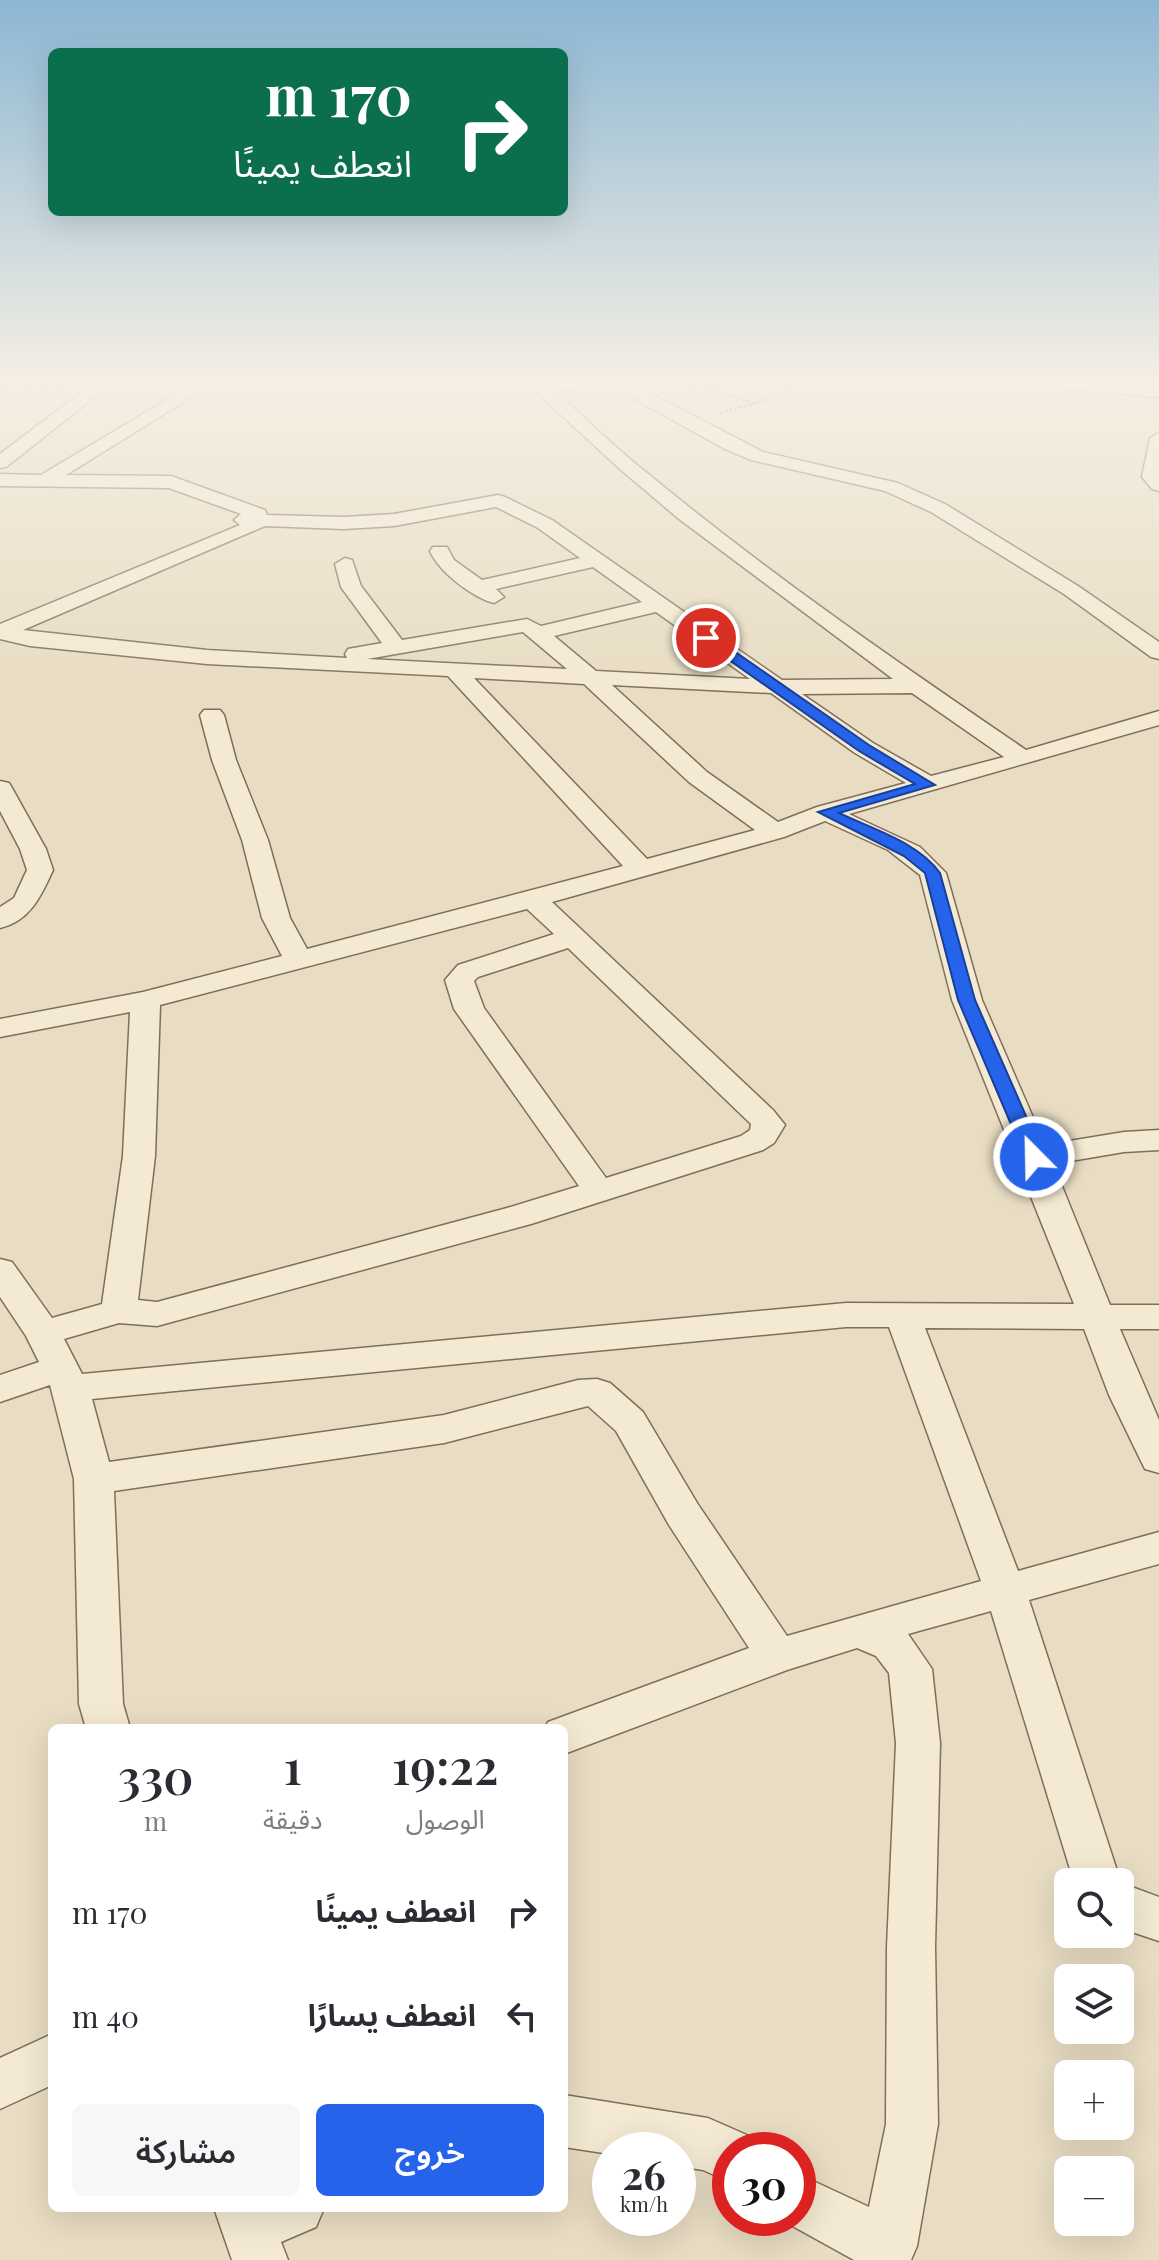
<!DOCTYPE html>
<html lang="ar">
<meta charset="utf-8">
<style>
:root{--surface:#fff;--page:#f7f7f7;--text:#2b2b33;--muted:#7c7c81;--accent:#2563eb}
body{margin:0;font-family:"Playfair Display","Noto Sans Arabic",serif;background:var(--page);color:var(--text);direction:rtl;height:100vh;display:flex;flex-direction:column;font-size:30px;white-space:nowrap}
*{box-sizing:border-box;margin:0}
p{font-size:26px;color:var(--muted)}
.icon{flex:none;width:44px;height:44px;fill:none;stroke:currentColor;stroke-width:2;stroke-linecap:round;stroke-linejoin:round}
.map{position:relative;flex:1;overflow:hidden;direction:ltr}
.panel{position:absolute;left:48px;top:1724px;width:520px;height:488px;display:flex;flex-direction:column;background:var(--surface);border-radius:12px;box-shadow:0 8px 32px #0002;direction:rtl}
.panel>*{flex:none}
.guide{position:absolute;left:48px;top:48px;width:520px;height:168px;border-radius:12px;box-shadow:0 8px 32px #0002;direction:rtl;background:#0b6e4f;color:#fff;overflow:hidden}
.controls{position:absolute;left:1054px;top:1868px;display:grid;gap:16px}
.controls a{display:grid;place-items:center;width:80px;height:80px;border-radius:12px;background:var(--surface);box-shadow:0 8px 32px #0002;font-size:40px}
.speed{position:absolute;left:592px;top:2132px;display:flex;gap:16px;font-size:40px;font-weight:700;text-align:center}
.speed>*{display:grid;place-content:center;width:104px;height:104px;border-radius:50%;background:var(--surface);box-shadow:0 8px 32px #0002;line-height:1}
.speed small{font-size:20px;font-weight:400}
.speed .limit{border:12px solid #d22;background:#fff;color:#111}
.pin{position:absolute;display:grid;place-items:center;width:68px;height:68px;color:#fff;margin:-34px;border:4px solid #fff;border-radius:50%;box-shadow:0 2px 8px #0007}
.me{position:absolute;width:88px;margin:-44px;rotate:337deg;stroke-linejoin:round;filter:drop-shadow(0 0 6px #0008)}
.turn{display:flex;align-items:center;gap:28px;height:168px;padding:0 24px;font-size:36px}
.turn .icon{width:104px;height:104px;stroke-width:2.5}
.turn b{display:block;font-size:56px;line-height:68px}
.eta{display:flex;justify-content:space-evenly;align-items:center;height:136px;text-align:center}
.eta b{font-size:48px;font-weight:600;line-height:56px}
.primary-button{display:flex;gap:16px;margin-top:auto;padding:16px 24px}
.primary-button a{flex:1;height:92px;border-radius:12px;background:var(--accent);color:#fff;font-size:32px;font-weight:600;line-height:92px;text-align:center}
.primary-button a+a{background:var(--page);color:var(--text)}
ul{padding:0;list-style:none}
li{display:flex;align-items:center;gap:24px;height:104px;padding:0 24px}
li div{flex:1}
li b{display:block;font-size:30px}
li em{font-style:normal}
.map>svg:first-child{display:block}
.lines{fill:none;stroke-linecap:round;stroke-linejoin:round}
.street-casing{stroke:#7f6e5b;stroke-width:3}
.path{stroke:#7f6e5b;stroke-width:3;stroke-dasharray:3 2;stroke-linecap:butt}
.street{fill:#f4ead3;fill-rule:evenodd}
.route{fill:#2563eb;stroke:#184099;stroke-width:2}
</style>
<div class="map">
<svg width="1159" height="2260" viewBox="0 0 1159 2260">
<rect width="100%" height="100%" fill="#e8dcc2"/>
<g class="lines">
<defs>
<g id="street">
<path d="M98,380h18l-110,87 -6,1v-14z"/>
<path d="M200,380h19l-153,95 105,1 94,34 2,5 77,2 50,-3 104,-19 7,2 47,23 230,160 111,-1 -214,-160 -59,-50 -97,-89h18l5,4 26,-4h53l138,72 135,31 47,21 133,82 81,56v17l-8,-2 -87,-63 -133,-82 -46,-21 -134,-31 -28,-12 -115,-64 -52,8c30,27 59,56 91,81 121,100 250,189 379,277l133,-39v14l-310,89 71,33 26,26 36,127 63,145 79,-13 35,-2v20l-35,2 -71,12 57,141h49v24h-39l39,91v53l-14,-4 -5,-10 -31,-64 -25,-66 -159,-1 93,243 141,-39v32l-130,36 92,283 38,14v44l-39,-13v-46h-46l-83,-271 -83,23 24,35 8,74 -5,204 3,177 -21,122 -6,14h-57l-76,-42h20v-44l71,33 17,-83 1,-177 9,-204 -7,-70 -13,-17 -19,-8 -70,22 -223,84v-26h-19l3,-6 201,-74 -80,-123 -53,-94 -28,-25 -144,37 -330,48 9,213 7,24h-44l-7,-24 -5,-225 -24,-94 -50,17v-27l39,-13 -13,-26 -26,-39v-38l12,3 40,56 50,-14 21,-148 7,-144 -130,25v-18l143,-27 139,-36 -20,-38 -20,-78 -30,-80 -12,-45 4,-5h16l4,5 12,45 32,80 22,78 17,31 316,-83 -175,-190 -241,-12 -177,-18 -30,-7v-15l240,-99 -6,-5 7,-6 -72,-26 -169,-2v-12l41,1zM496,507l42,21 42,30 -98,22 -28,-20 -7,-13h-14l-3,4c8,20 43,47 64,52l10,-6 -8,-8 97,-22 49,35 -101,24 -14,-7 -125,21 -41,-54 -9,-26 -7,-2 -10,6 6,23 41,56 -34,6 -3,5 2,4 -140,-8 -184,-20 242,-104 79,3 50,-3zM656,612l94,67 -154,-8 -42,-35zM523,632l44,37 -200,-10zM474,678l110,6 105,98 66,48 -108,29zM612,685l159,8 84,60 51,30 -89,24 -39,15 -71,-50zM912,693l92,64 -73,19 -58,-33 -71,-49zM825,821l63,29 32,25 32,125 122,304 -228,-1 -764,71 -18,-35 55,-16 38,3 374,-102 232,-74 11,-7 11,-18 -12,-15 -221,-208 232,-65zM527,909l27,25 -96,31 -13,15 9,29 125,177 -72,22 -350,94 -19,-2 17,-144 5,-151zM568,948l183,176 -1,6 -9,6 -135,42 -122,-170 -10,-27 4,-4zM846,1327h43l92,254 -194,55 -90,-133 -54,-91 -33,-29 -13,-4 -19,1 -134,35 -335,47 -17,-63z"/>
<path d="M1004,380h65l90,7v10l-147,-12z"/>
<path d="M1159,433v58l-7,-2 -10,-12 8,-39z"/>
<path d="M0,781l9,2 3,5 34,61 7,21c-12,26 -23,51 -53,58v-21l14,-9 13,-28 -7,-21 -20,-38z"/>
<path d="M52,2034v51l-52,24v-51z"/>
<path d="M564,2095l144,23 41,18 6,14h-25v32l-27,-12 -25,-4v-16h-68v4l-46,-7z"/>
<path d="M214,2208h110l-8,19 -35,15 7,18h-56z"/>
</g>
</defs>
<use href="#street" class="street-casing"/>
<g class="path">
<path d="M674,380l22,8"/>
<path d="M0,388l63,1"/>
<path d="M707,388l22,-8"/>
<path d="M679,393l27,-4 48,14"/>
<path d="M720,413l42,-12 47,-21"/>
</g>
<use href="#street" class="street"/>
</g>
<linearGradient id="sky" x2="0" y2="1"><stop stop-color="#8cb7d3"/><stop offset="0.55" stop-color="#f5efe4"/><stop offset="1" stop-color="#f5efe4" stop-opacity="0"/></linearGradient>
<rect width="1159" height="696" fill="url(#sky)"/>
<path class="route" d="M702,635h9l158,110 66,40 -96,28c33,16 79,29 101,60l35,127 69,157 -3,4 -7,2 -9,-6 -67,-157 -33,-127 -21,-17 -86,-44 97,-28 -56,-33 -157,-110z"/>
</svg>
<div class="controls">
<a><svg class="icon" aria-label="search" viewBox="0 0 24 24"><circle cx="10" cy="10" r="6"/><path d="M15 15l6 6"/></svg></a>
<a><svg class="icon" aria-label="layers" viewBox="0 0 24 24"><path d="M12 4l9 5-9 5-9-5zM3 14l9 5 9-5"/></svg></a>
<a>+</a>
<a>−</a>
</div>
<div class="speed"><div>26<small>km/h</small></div><div class="limit">30</div></div>
<div class="pin" style="left:706px;top:638px;background:#d93025"><svg class="icon" aria-label="arrive" viewBox="0 0 24 24"><path d="M6 21V4h12l-3 4 3 4H6"/></svg></div>
<svg class="me" style="left:1034px;top:1157px" viewBox="-20 -20 40 40"><circle r="17" fill="#2563eb" stroke="#fff" stroke-width="3"/><path d="M0-11L8 9 0 5-8 9z" fill="#fff"/></svg>
<div class="guide">
<div class="turn"><svg class="icon" aria-label="right" viewBox="0 0 24 24"><path d="M7 20v-9h11M14 6l5 5-5 5"/></svg><div><b>170 m</b>انعطف يمينًا</div></div>
</div>
<section class="panel">
<div class="eta">
<div><b>19:22</b><p>الوصول</p></div>
<div><b>1</b><p>دقيقة</p></div>
<div><b>330</b><p>m</p></div>
</div>
<ul>
<li><svg class="icon" aria-label="right" viewBox="0 0 24 24"><path d="M7 20v-9h11M14 6l5 5-5 5"/></svg><div><b>انعطف يمينًا</b></div><em>170 m</em></li>
<li><svg class="icon" aria-label="left" viewBox="0 0 24 24"><path d="M17 20v-9H6M10 6l-5 5 5 5"/></svg><div><b>انعطف يسارًا</b></div><em>40 m</em></li>
</ul>
<div class="primary-button"><a>خروج</a><a>مشاركة</a></div>
</section>
</div>
